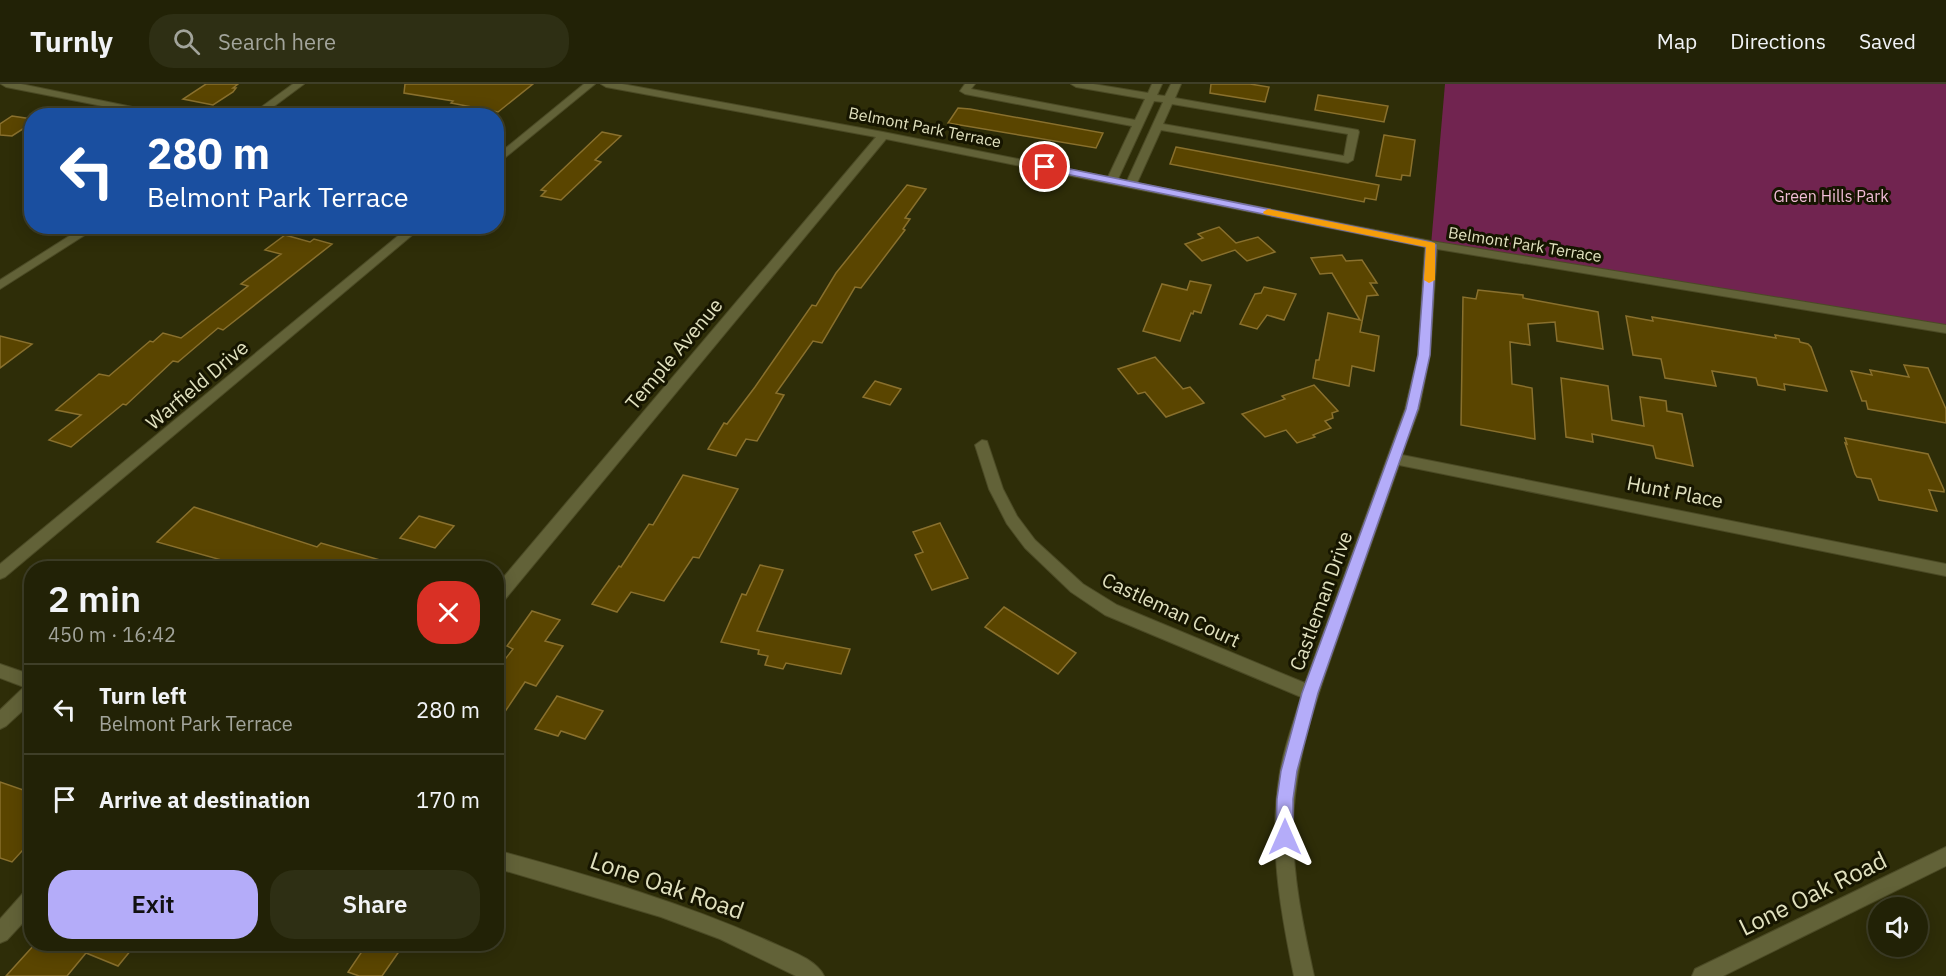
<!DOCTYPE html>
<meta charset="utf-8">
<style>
:root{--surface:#222206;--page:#2e2f14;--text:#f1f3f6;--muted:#a2a49b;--line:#3f3f28;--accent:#b4acf9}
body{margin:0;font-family:"IBM Plex Sans",sans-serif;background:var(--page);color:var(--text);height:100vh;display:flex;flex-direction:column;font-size:22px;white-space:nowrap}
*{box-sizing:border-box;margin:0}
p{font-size:20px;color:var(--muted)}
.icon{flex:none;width:33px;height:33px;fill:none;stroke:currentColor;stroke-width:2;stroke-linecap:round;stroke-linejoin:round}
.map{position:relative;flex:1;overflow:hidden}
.side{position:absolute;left:24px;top:477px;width:480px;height:390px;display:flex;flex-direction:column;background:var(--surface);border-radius:24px;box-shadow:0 3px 15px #0003,0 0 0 2px var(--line)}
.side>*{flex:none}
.guide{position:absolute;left:24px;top:24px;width:480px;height:126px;border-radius:24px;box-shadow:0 3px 15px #0003,0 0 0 2px var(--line);background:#1a4fa0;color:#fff;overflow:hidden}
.tools{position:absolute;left:1868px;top:813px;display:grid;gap:12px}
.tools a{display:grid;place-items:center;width:60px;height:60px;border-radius:50%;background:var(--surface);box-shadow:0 3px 15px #0003,0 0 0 2px var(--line);font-size:30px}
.pin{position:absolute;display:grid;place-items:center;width:51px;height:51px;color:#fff;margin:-26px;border:3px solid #fff;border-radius:50%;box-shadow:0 2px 6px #0007}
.me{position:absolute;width:66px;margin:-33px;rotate:0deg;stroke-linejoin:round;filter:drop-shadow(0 0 4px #0008)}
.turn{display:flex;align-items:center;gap:21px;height:126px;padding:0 24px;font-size:27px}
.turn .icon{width:78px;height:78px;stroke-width:2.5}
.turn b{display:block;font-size:42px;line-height:51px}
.round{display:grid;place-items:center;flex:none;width:63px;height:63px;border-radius:24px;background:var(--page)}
.overview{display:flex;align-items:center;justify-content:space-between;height:102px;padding:0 24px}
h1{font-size:36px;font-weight:600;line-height:45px}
.primary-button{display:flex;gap:12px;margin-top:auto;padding:12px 24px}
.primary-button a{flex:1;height:69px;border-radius:24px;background:var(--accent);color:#111;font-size:24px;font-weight:600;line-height:69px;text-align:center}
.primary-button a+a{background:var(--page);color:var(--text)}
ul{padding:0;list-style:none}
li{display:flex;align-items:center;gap:18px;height:90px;padding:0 24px;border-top:2px solid var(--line)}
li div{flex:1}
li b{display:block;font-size:22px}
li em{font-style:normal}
header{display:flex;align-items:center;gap:36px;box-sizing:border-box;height:84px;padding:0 30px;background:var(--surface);border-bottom:2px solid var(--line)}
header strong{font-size:28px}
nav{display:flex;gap:33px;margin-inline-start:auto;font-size:21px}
.search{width:420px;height:54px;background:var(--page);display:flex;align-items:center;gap:15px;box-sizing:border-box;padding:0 21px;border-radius:24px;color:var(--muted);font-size:22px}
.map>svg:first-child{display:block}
.green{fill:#712450}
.building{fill:#5a4500;stroke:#89702d;stroke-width:1.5}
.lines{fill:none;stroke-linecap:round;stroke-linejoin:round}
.minor-casing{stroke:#4b4a25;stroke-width:2}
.minor{fill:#626238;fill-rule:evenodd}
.route{fill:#b4acf9;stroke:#7570a2;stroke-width:1.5}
.slow{fill:#f59e0b}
.labels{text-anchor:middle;stroke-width:6;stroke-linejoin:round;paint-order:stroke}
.far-street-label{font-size:16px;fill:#e1e1bf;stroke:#161500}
.far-park-label{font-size:16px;fill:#f1bdd6;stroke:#161500}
.street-label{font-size:20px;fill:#e1e1bf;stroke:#161500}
.near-street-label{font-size:24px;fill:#e1e1bf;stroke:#161500}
</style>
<header>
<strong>Turnly</strong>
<div class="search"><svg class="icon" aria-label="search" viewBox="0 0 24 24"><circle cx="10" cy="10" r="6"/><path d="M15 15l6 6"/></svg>Search here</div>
<nav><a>Map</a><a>Directions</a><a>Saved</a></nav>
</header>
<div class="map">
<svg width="1946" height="892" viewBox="0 0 1946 892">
<rect width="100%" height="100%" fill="#2e2d08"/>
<path class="green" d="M1445,0h501v245l-515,-84z"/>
<g class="building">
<path d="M206,0h32l-5,4h3l-3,4 -20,13 -30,-6z"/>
<path d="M405,0h128l-35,28 -47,-9 2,-2 -49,-8z"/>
<path d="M1211,0h39l19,3 -4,15 -55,-9z"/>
<path d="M1318,11l70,11 -4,16 -69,-12z"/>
<path d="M958,24l12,1 133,24 -7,15 -148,-25z"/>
<path d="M12,32l20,3v4l-20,13 -12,-1v-11z"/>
<path d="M602,48l19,4 -26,24 6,2 -40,38 -20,-4 5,-5 -5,-1z"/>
<path d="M1384,51l31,5 -5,36 -8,-1 -1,5 -25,-4z"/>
<path d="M1176,63l203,38 -3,15 -11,-2 -1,4 -194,-38z"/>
<path d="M907,101l19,4 -21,29 5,1 -7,10 2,1 -44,58 -6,-1 -33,56 -9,-2 -37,52 8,2 -27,46 -11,-2 -10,17 -28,-7 16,-26 3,1 28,-37 57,-82 4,1 20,-33z"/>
<path d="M1219,143l17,16 22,-6 17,15 -28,9 -12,-11 -33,11 -17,-17 18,-6 -5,-4z"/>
<path d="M285,151l25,7 4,-3 18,5 -109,86 -5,-2 -40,34 -5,-1 -47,44 -3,-1 -52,43 -22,-7 32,-25 -25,-5 43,-36 10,2 41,-35 3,1 10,-9 18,5 67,-52 -7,-2 40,-30 -16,-4z"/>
<path d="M1342,171l4,6 16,-1 15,23h-7l8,12 -11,1 -7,36 19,4 -5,35 -22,-5 -3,20 -36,-8 3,-18h3l9,-47 32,7 -28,-47 -12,1 -9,-16z"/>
<path d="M1190,197l21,4 -10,28 -7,-2 -1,3 -2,-1 -11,28 -37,-10 19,-47 25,6z"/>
<path d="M1264,203l32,7 -12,26 -17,-5 -10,14 -17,-5 15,-30 6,-1z"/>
<path d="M1478,206l45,5v3l75,14 5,37 -46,-8 -2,-19 -27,2 2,21 -20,-3 2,42 20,4 3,51 -74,-14 2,-128 13,2z"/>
<path d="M1626,232l27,5 -1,-4 124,21 -1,-3 24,4 1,3 8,2 3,3 16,44 -43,-7 1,6 -27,-5 -2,-7 -44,-7 4,15 -51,-8 -4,-19 -28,-4z"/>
<path d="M0,252l32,8 -32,24z"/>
<path d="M1155,273l28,32 7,-2 14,16 -38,14 -21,-25 -7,2 -20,-25z"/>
<path d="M1904,281l24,3 18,41v14l-78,-14 -2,-8h-4l-11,-30 21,4 -2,-5 39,7z"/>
<path d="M1561,294l47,8 4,34 32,6 -4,-29 26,4 1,10 15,3 11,52 -37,-8 -3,-12 -61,-12 1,8 -27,-5z"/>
<path d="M875,297l26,8 -11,16 -27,-8z"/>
<path d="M1314,301l24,26 -6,2 1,5 -8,3 6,7 -18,7 2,2 -18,6 -11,-13 -21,7 -23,-23 43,-15 -3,-3z"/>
<path d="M1845,354l83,16 16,36v2l-15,-2 8,21 -58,-11 -8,-21 -14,-2 -2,-3 -10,-31 2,1z"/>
<path d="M683,391l55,14 -39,69 -6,-1 -29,44 -33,-9 -14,20 -25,-8 27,-38 2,1 28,-43 4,1z"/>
<path d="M194,423l123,40 4,-4 73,21 -1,4h-143l-93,-26z"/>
<path d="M419,432l35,10 -19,22 -35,-10z"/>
<path d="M940,439l28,55 -36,12 -17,-35 8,-3 -10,-20z"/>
<path d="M760,481l23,5 -26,61 93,18 -9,25 -55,-11 -3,6 -18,-4 3,-9 -10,-2 1,-4 -38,-8 21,-48 4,1z"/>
<path d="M1004,523l72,46 -18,21 -73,-47z"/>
<path d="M532,527l28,9 -15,21 18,5 -27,40 -11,-4 -29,43v-54l17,-22 -6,-3z"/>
<path d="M557,612l46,15 -18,28 -24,-8 -3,5 -23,-7z"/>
<path d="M0,698l32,11v47l-20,22 -12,-4z"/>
<path d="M35,860h101l-18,22 -32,-13 -19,23h-61z"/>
<path d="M367,860h18l15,6 -18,26h-23l-11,-4z"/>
</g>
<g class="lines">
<defs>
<g id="minor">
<path d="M1,0h20l155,32h-23l-147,-29z"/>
<path d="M293,0h11l-43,32h-12z"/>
<path d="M584,0h11l-99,81v-9z"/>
<path d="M601,0h21l261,48 225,45 24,-51 -167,-32 -5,-3 5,-7h10l-4,5 164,31 10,-21 -69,-12 -5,-3h22l55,9 4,-9h10l-5,11 8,1 6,-12h10l-6,14 183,32 1,2 -6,28 -5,3 -187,-33 -24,53 294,58 515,84v8l-509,-84 -7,106 -11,54 -17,46 544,109v12l-547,-111c-19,55 -39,109 -58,164 -22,62 -46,127 -48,194 -1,52 10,102 21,153h-20c-14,-67 -26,-135 -14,-204 4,-25 14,-51 21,-75l-196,-82 -34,-23 -46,-44 -18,-24 -18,-35 -14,-44 7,-5 5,1 16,48 14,27 18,24 48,44 34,21 188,78 100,-274 13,-54 7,-108 -539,-108 -384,464 -6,1v-18l380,-449 -270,-50zM1154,17l9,1 -36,79 -9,-2zM1172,20l176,30 -4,22 -181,-32z"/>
<path d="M85,142h14l-99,63v-9z"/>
<path d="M410,142h13l-418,351 -5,2v-15z"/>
<path d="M0,580l32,11v27l-26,24 -6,3v-19l24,-23 -24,-9z"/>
<path d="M1946,763v19l-223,110h-31l3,-7z"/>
<path d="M496,766c96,26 189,53 279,94 16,7 42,16 49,32h-28l-76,-37 -59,-22 -165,-49z"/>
<path d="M32,805v24l-25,27 -7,3v-24l25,-28z"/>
</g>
</defs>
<use href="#minor" class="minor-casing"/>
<use href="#minor" class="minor"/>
</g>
<path class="route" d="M1045,80l386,78 5,3 -6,110 -12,54 -100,284 -21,78 -4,28v38l-2,6 -6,2 -6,-2 -3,-6 1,-38 4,-28 21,-78 104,-284 12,-54 8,-108 -385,-78v-4z"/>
<path class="slow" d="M1268,125l167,34v37l-6,3 -5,-3 2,-33 -162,-33 -1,-2z"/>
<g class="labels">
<g class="far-street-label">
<text transform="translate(925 43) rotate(11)" y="6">Belmont Park Terrace</text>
<text transform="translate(1525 160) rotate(9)" y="6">Belmont Park Terrace</text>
</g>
<g class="far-park-label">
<text x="1831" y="118">Green Hills Park</text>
</g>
<g class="street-label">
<text transform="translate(674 270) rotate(-50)" y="7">Temple Avenue</text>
<text transform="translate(197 301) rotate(-40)" y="7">Warfield Drive</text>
<text transform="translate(1675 408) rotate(11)" y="7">Hunt Place</text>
<text transform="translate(1321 517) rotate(-70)" y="7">Castleman Drive</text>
<text transform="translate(1171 526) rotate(25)" y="7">Castleman Court</text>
</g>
<g class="near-street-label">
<text transform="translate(667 802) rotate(19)" y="8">Lone Oak Road</text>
<text transform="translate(1813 810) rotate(-26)" y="8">Lone Oak Road</text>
</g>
</g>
</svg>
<div class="tools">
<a><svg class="icon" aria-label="sound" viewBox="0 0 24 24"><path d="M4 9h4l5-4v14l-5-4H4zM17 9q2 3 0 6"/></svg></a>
</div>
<div class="pin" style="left:1045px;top:83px;background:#d93025"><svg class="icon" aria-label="arrive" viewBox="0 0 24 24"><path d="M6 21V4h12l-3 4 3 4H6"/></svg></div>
<svg class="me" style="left:1285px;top:753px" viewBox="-20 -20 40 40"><path d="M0-17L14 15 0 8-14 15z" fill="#b4acf9" stroke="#fff" stroke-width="4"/></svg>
<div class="guide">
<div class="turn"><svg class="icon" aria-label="left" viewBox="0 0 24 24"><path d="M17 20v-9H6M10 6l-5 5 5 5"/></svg><div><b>280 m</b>Belmont Park Terrace</div></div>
</div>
<section class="side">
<div class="overview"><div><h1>2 min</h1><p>450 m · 16:42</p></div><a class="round" style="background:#d93025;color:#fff"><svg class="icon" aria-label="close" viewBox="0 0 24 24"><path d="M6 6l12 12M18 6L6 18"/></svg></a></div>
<ul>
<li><svg class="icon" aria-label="left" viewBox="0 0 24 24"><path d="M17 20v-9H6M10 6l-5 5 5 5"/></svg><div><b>Turn left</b><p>Belmont Park Terrace</p></div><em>280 m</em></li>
<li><svg class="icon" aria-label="arrive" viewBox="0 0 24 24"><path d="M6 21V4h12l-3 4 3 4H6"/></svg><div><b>Arrive at destination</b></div><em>170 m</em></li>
</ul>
<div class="primary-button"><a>Exit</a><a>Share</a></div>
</section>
</div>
